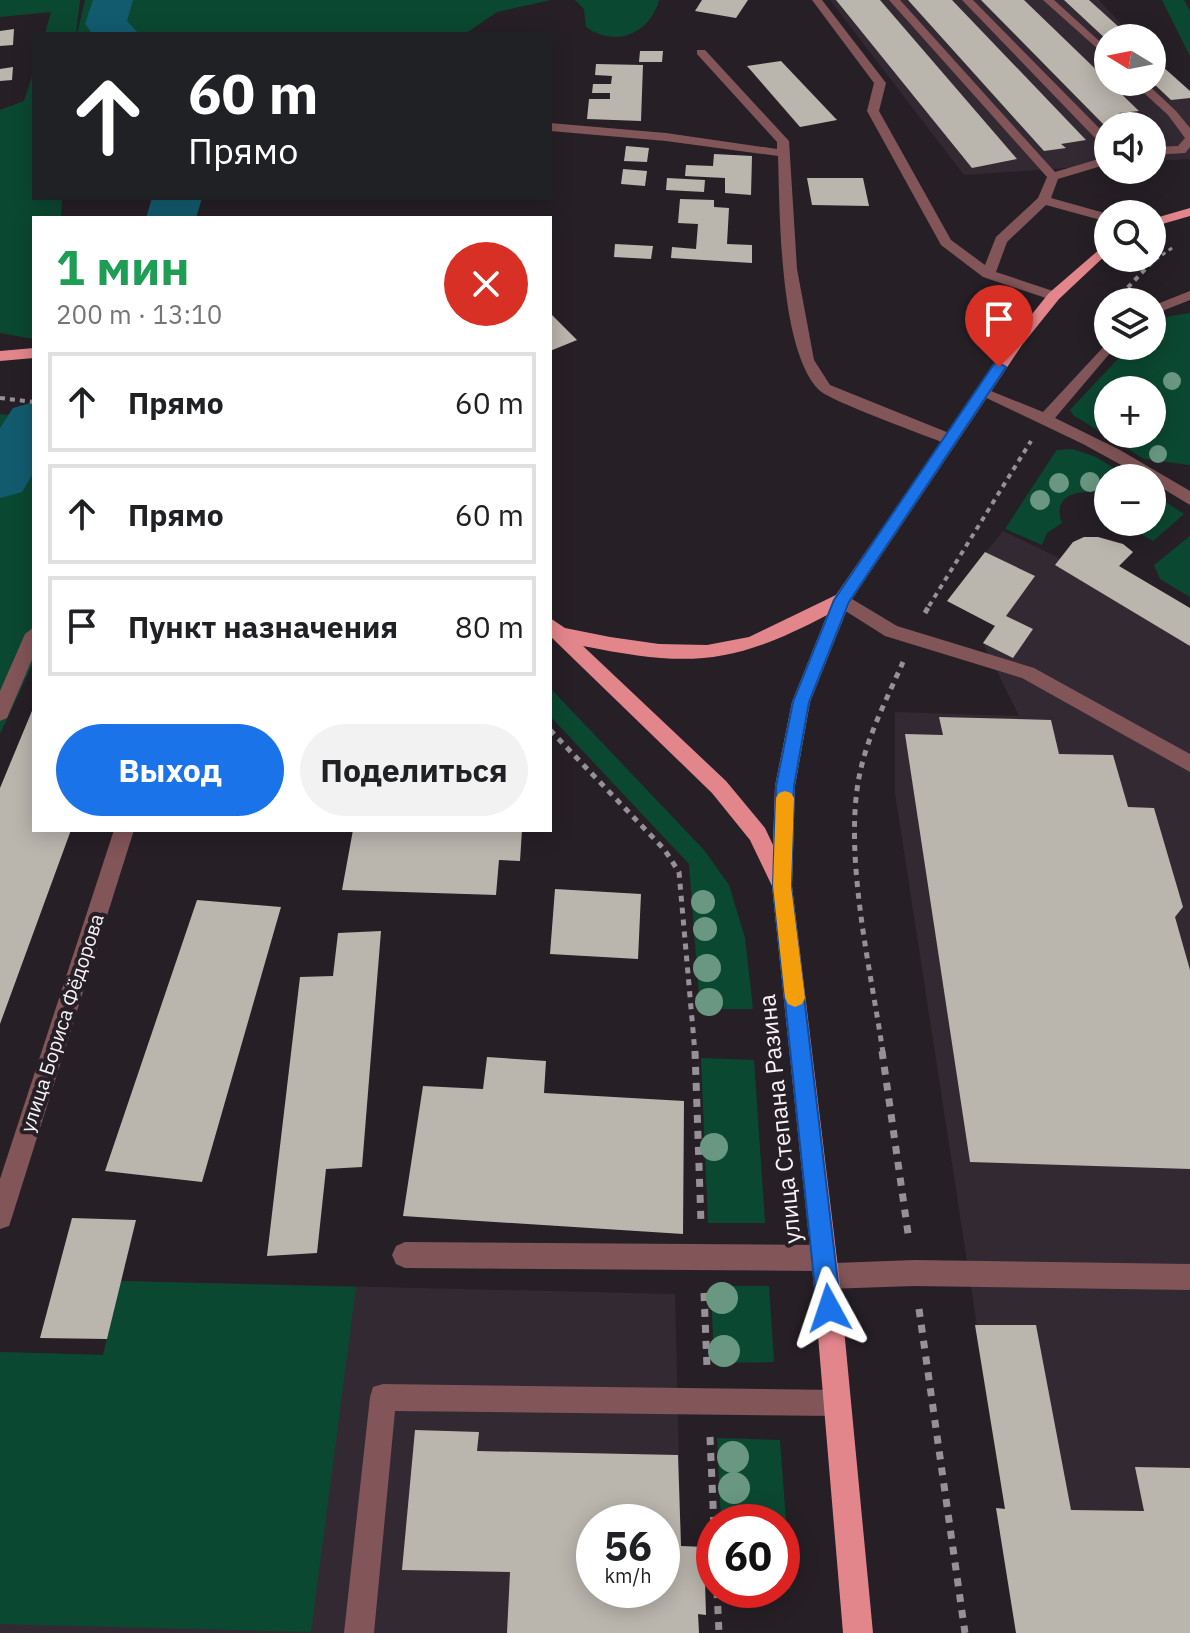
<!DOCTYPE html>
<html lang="ru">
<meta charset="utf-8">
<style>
:root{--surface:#fff;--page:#f2f2f2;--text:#202124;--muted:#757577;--line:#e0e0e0;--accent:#1a73e8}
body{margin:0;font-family:"IBM Plex Sans",sans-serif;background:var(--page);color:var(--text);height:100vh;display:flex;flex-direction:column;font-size:30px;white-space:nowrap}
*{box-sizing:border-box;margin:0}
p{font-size:26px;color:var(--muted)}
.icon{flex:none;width:44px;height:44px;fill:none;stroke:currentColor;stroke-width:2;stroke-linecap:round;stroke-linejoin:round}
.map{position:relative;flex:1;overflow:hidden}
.sheet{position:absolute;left:32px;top:216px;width:520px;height:616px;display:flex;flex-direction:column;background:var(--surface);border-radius:0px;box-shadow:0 4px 20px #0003}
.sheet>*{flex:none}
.hud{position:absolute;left:32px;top:32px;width:520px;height:168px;border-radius:0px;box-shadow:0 4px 20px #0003;background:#202124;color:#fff;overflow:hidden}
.needle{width:52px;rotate:280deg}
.buttons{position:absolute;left:1094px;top:24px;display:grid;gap:16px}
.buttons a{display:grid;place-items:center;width:72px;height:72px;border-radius:50%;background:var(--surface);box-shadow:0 4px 20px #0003;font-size:40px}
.speed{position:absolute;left:576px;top:1504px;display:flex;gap:16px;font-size:40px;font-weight:700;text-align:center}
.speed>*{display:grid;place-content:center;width:104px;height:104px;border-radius:50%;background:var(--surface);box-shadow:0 4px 20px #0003;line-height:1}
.speed small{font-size:20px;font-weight:400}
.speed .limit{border:12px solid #d22;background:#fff;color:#111}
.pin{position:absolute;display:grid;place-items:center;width:68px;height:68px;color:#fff;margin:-82px -34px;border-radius:50% 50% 50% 0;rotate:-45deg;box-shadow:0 0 8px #0007}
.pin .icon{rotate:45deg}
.me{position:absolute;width:88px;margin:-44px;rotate:355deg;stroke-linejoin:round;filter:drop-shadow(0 0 6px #0008)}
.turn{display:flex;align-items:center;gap:28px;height:168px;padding:0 24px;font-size:36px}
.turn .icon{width:104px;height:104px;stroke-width:2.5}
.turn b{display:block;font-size:56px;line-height:68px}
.round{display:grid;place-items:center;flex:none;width:84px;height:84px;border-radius:42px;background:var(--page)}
.overview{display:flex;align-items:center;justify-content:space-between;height:136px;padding:0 24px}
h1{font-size:48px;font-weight:700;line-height:60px;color:#1e9e55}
.primary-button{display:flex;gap:16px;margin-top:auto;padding:16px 24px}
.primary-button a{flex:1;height:92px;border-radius:48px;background:var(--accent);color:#fff;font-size:32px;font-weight:700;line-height:92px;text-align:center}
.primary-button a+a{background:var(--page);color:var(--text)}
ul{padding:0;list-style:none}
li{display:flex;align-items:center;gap:24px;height:100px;margin:0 16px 12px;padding:0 8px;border:4px solid var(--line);border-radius:0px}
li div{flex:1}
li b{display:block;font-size:30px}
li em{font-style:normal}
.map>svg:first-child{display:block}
.built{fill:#332933;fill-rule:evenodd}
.green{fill:#0b4831;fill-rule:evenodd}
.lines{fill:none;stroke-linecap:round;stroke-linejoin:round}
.river{fill:#125b6f;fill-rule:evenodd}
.building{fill:#bab5ad;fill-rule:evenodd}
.path-far3{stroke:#969196;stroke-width:3;stroke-dasharray:4 4;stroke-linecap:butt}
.path-far2{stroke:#969196;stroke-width:4;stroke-dasharray:5 5;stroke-linecap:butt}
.path-far1{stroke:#969196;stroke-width:5;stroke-dasharray:6 6;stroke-linecap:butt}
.path{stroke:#969196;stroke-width:7;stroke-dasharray:8 8;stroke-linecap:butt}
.service{fill:#825558;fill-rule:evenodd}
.minor{fill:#825558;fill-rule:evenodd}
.primary{fill:#e3868c;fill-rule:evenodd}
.tree{fill:#699782}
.route{fill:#1a73e8;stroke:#114b97;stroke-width:2}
.slow{fill:#f59e0b}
.labels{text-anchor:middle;stroke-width:8;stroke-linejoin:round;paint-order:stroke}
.street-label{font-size:20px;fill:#f7f3f7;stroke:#262026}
.near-street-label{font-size:24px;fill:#f7f3f7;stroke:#262026}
</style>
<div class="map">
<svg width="1190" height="1633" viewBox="0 0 1190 1633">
<rect width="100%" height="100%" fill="#262026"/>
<g class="built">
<path d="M830,0h269l35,38h-26v44h44v-25l38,42v60l-38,2v-35h-44v39l-144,10z"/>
<path d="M1003,531l58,28 129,87v987h-174l-20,-125h9l-110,-715v-81l124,4 -36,-73 11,-17 -47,-25z"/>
<path d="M121,1281l554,13 6,252 23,1 2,68h-8l1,18h-699v-281l103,3zM594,1522h68v68h-68z"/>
</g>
<g class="green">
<path d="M0,0h80l-4,34h-31l6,-22 -51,5z"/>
<path d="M85,0h466l-54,12 -32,22h-388z"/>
<path d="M565,0h94c-9,34 -44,48 -73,27l-2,-18 -9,-9z"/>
<path d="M1162,0h22l6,11v45z"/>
<path d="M34,70v128h28l-1,20h-27v121l-34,-6v-223l24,-9z"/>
<path d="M1190,313v152l-46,-6 -71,-44 -3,-5 60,-64h22v-20l18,-10zM1152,390v44h-44v-44z"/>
<path d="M0,414l34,4v243l-34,73z"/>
<path d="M1072,449l24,8 34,21h-22v17c-23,-7 -58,-3 -46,28l-15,10 -5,12 -37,-16 49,-75 3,-4z"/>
<path d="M1152,493l32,21 -31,27 -17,-10 -1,-9h17z"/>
<path d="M1190,536v61l-30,-18 -6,-14z"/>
<path d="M550,688l154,162 25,35 16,53 8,71h-53l-11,-145 -139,-148z"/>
<path d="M701,1058l53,2 11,163h-57z"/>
<path d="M121,1281l235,6 -45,345 -311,-8v-272l103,3z"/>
<path d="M711,1286h58l5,76 -60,1z"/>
<path d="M717,1438l63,2 11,149h-9v-67h-61z"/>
</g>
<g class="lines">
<g class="river">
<path d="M93,0h40l-6,21 12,13h-46l-8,-10z"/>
<path d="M152,198h50l-6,20h-50z"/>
<path d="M34,402v70l-12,20 -22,6v-70l13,-20z"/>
</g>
</g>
<g class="building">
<path d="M702,0h46l-12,18 -41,-7z"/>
<path d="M836,0h44l137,159 -45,9z"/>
<path d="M908,0h44l134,140 -25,4 5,4 -22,3z"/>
<path d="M981,0h43l115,111 -20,2 13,13h-24v3z"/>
<path d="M1064,0h25l42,38h-23v3z"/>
<path d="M14,29l-1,16 -13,1v-15z"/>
<path d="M640,51h23l-1,11h-23z"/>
<path d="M1152,57l38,34v7l-19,2 -19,-18z"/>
<path d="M781,61l56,59 -37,7 -53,-61z"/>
<path d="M596,64l47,1 -2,56 -54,-2 2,-20h21v-6h-18l1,-9h18l1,-8 -17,-1z"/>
<path d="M13,67l-1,13 -12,1v-12z"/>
<path d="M626,146l23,2 -2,14 -23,-1z"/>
<path d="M714,154l38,2 -1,39 -26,-2v-15l-40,-2 1,-11 27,1z"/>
<path d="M623,169l24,2 -2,15 -24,-2z"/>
<path d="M667,178l38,2 -1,12 -38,-2z"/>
<path d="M807,178h56l6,28 -57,-1z"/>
<path d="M680,199l34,1v7l15,1 -2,36 25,1v18l-81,-5 1,-11 24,2 2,-25 -20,-1z"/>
<path d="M615,244l38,2 -2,13 -37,-2z"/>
<path d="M550,313l27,27 -27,11z"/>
<path d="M1084,537h14l25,7 10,8 -14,14 71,42v38l-135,-81 18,-23z"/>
<path d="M985,552l50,24 -29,40 27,13 -20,29 -30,-15 12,-17 -48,-25z"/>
<path d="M34,706v124h37l-71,194v-236z"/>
<path d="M939,717l112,3 8,34 54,1 15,52 26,1 29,99 -8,10 15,53v199l-220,-7 -65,-428 38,1z"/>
<path d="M353,830h169l-2,31 -21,-1 -3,35 -154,-5z"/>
<path d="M555,889l86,5 -3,65 -88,-5z"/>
<path d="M197,900l84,7 -79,275 -97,-11z"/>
<path d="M381,931l-19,236 -36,2 -9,84 -50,3 33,-279 33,-1 5,-43z"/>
<path d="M487,1057l59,4 -2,32 140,8 -1,133 -280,-18 20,-130 60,3z"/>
<path d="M72,1218l64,2 -29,119 -67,-1z"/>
<path d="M975,1325h61l35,185 73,1 -9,-44 55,1v165h-174l-20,-125 9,1z"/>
<path d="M415,1430l64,2 -2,19 201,4 3,91 23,1 2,68 -8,-1 1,19h-192l3,-61 -108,-2zM594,1522h68v68h-68z"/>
</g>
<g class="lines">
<path class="path-far3" d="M1149,264l26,-18"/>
<g class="path-far2">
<path d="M1114,302l38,-40"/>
<path d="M1100,322l8,-13"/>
<path d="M0,398l34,4"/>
<path d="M929,606l102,-165"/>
</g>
<g class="path-far1">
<path d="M925,613l5,-9"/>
<path d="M550,730l114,119 15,23 16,181"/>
<path d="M883,1053c-12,-82 -38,-190 -25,-270 7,-43 28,-82 45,-121"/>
</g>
<g class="path">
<path d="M695,1051l6,172"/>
<path d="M882,1051l27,189"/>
<path d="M704,1293l3,74"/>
<path d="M919,1309l46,324"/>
<path d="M710,1437l4,90"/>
<path d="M717,1590l2,43"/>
</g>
<g class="service">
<path d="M812,0h10l64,83 -7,28 72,129 34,25 11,-28 42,-39 9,-21 -158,-177h11l155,172 47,-14 -7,-20 -133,-138h11l132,134 3,30 -50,15 -7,19 57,16v8l-62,-17 -39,37 -11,30 63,21v6h-10l-66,-22 -42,-32 -74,-134 7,-28z"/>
<path d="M1043,0h11l54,49v9z"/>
<path d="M697,50h8l84,91 8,128 17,91 16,25 124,50v8h-10c-22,-9 -114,-42 -125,-53 -40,-40 -39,-178 -41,-234l-112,-15 -116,-10v-8l116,10 111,16v-7l-80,-88z"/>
<path d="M1132,82h13l31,29 14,17v19l-5,6 -33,2v-8l26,-1 7,-8 -17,-23z"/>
<path d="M1190,291v9l-38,15v-9z"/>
<path d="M1108,342v4h8l-61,72 65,32 70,41v14l-38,-23v-4h-7l-62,-34 -109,-52 7,-5 5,2 57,23z"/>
<path d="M842,593l55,33 137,42 156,86v18l-168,-94 -137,-42 -49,-31 -3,-5z"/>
<path d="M34,627v28l-27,63 -7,3v-30l25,-57z"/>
<path d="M405,1242l419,3 9,4 4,9 -2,5 79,-3 276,4v26l-276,-4 -88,3 -9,-4 -4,-9 3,-5 -411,-3 -9,-4 -4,-9 4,-9z"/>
<path d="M383,1384l454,6 10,3 3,10 -3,10 -10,3 -442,-5 -21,222h-30l26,-236 3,-10z"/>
</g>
<path class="minor" d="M114,830h20l-122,387 -3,9 -9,3v-50z"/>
<g class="primary">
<path d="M1190,208v8l-38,11v-8z"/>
<path d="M1108,242v11l-49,46 -37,46 -172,257 -40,100 -15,84 -3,100 47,390 34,357h-30l-30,-357 -41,-390 -22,-46 -38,-47 -162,-157v-18l15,10 45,9 49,7 48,1 42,-8 87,-42 176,-256 37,-46zM827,615l-35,87 -17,84 -2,59 -8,-17 -39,-47 -143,-135c105,21 148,20 244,-31z"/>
<path d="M34,348v10l-34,3v-10z"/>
</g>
</g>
<g class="tree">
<circle cx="1172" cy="381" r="9"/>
<circle cx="1158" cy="454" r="9"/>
<circle cx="1090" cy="482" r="10"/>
<circle cx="1059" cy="483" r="10"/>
<circle cx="1040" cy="500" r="10"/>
<circle cx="703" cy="902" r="12"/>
<circle cx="705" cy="929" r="12"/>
<circle cx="707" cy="968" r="14"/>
<circle cx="709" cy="1002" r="14"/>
<circle cx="714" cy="1147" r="14"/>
<circle cx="722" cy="1298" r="16"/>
<circle cx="724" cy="1351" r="16"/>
<circle cx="733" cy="1457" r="16"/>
<circle cx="734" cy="1488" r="16"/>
</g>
<path class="route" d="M999,363l7,4 -157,235 -40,100 -15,84 -3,100 50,422 -4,8 -8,3 -9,-3 -3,-8 -44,-422 3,-100 17,-84 41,-102 160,-236z"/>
<path class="slow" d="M785,791l6,2 3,5 -3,88 14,112 -3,6 -7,3 -7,-3 -3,-6 -12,-112 3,-88 3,-5z"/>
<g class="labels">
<g class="street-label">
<text transform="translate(62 1023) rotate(-72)" y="7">улица Бориса Фёдорова</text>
</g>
<g class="near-street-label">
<text transform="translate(780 1119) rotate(-96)" y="8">улица Степана Разина</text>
</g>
</g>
</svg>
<div class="buttons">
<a><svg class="needle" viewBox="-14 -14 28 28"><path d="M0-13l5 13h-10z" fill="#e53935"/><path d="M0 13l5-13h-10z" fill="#757577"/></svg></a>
<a><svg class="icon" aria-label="sound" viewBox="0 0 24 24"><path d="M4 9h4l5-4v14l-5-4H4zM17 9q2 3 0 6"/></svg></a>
<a><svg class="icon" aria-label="search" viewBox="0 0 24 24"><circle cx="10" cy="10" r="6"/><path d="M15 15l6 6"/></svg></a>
<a><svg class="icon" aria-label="layers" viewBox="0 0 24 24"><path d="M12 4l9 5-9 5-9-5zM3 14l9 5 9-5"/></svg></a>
<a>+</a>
<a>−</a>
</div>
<div class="speed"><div>56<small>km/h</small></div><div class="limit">60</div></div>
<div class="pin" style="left:999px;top:367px;background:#d93025"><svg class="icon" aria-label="arrive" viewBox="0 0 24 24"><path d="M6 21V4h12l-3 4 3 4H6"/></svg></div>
<svg class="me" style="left:829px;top:1308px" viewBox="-20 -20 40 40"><path d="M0-17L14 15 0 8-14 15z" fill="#1a73e8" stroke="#fff" stroke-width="4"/></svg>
<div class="hud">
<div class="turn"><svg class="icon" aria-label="ahead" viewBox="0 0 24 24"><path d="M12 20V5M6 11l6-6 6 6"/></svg><div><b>60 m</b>Прямо</div></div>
</div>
<section class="sheet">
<div class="overview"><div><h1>1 мин</h1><p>200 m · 13:10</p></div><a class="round" style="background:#d93025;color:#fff"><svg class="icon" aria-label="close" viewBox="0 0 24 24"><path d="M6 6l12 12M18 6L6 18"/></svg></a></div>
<ul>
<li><svg class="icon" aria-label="ahead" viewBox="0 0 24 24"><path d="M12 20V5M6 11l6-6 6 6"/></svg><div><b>Прямо</b></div><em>60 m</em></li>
<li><svg class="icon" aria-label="ahead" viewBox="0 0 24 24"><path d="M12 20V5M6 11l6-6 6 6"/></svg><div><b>Прямо</b></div><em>60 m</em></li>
<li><svg class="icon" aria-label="arrive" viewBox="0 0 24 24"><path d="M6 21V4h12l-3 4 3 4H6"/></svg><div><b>Пункт назначения</b></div><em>80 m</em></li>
</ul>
<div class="primary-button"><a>Выход</a><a>Поделиться</a></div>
</section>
</div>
